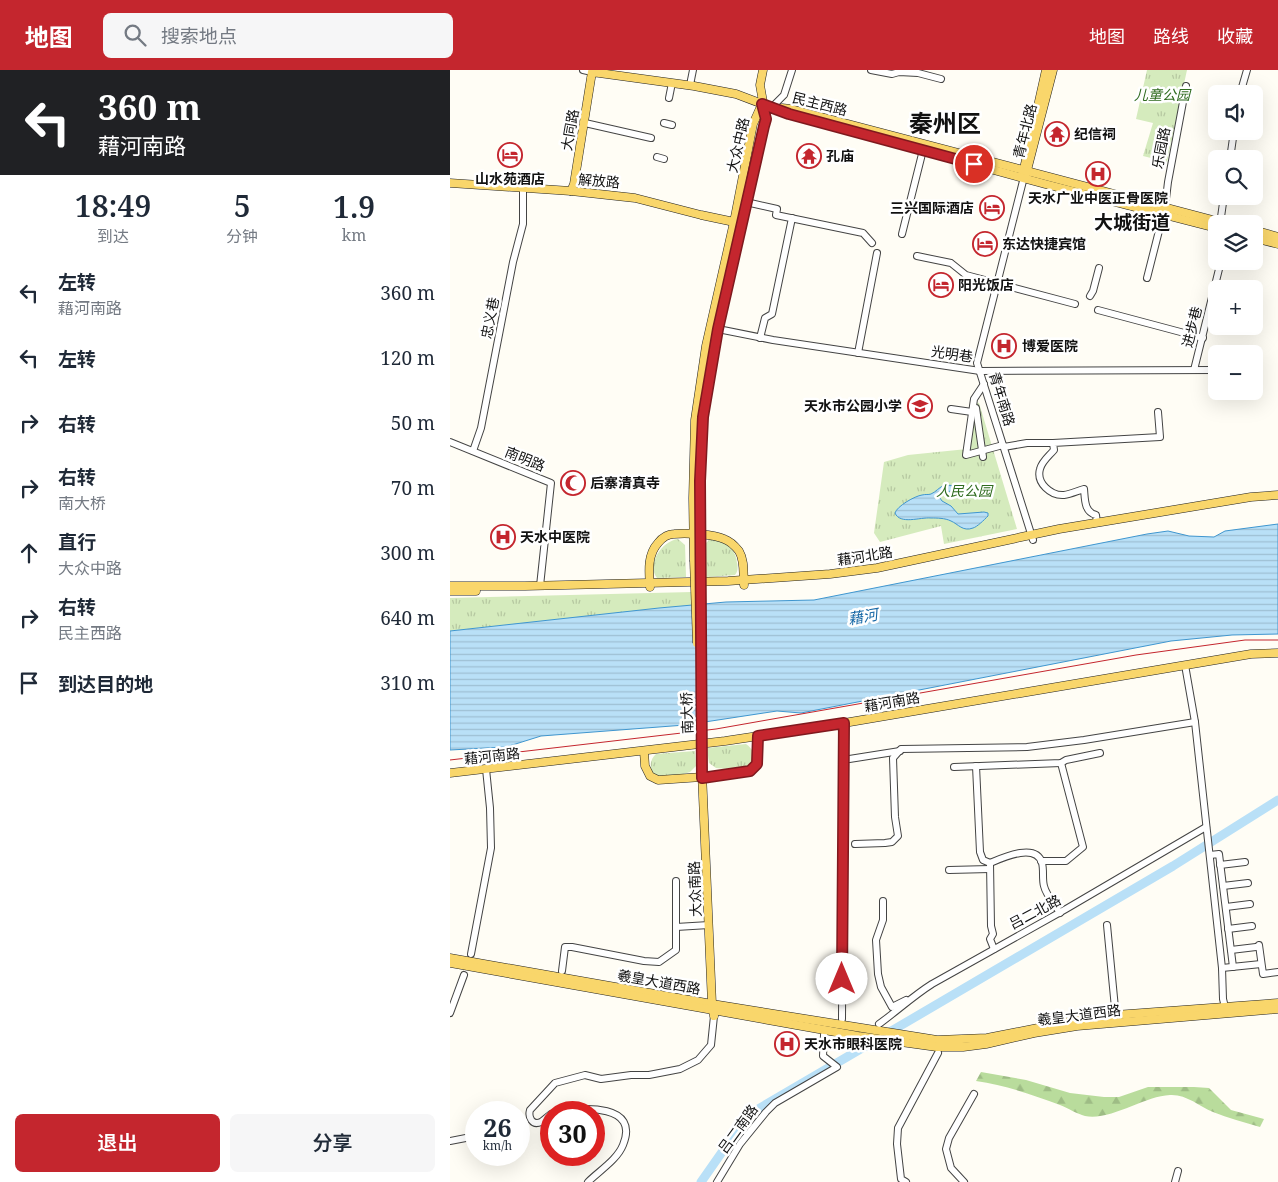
<!DOCTYPE html>
<html lang="zh">
<meta charset="utf-8">
<style>
:root{--surface:#fff;--page:#f6f6f7;--text:#1f2937;--muted:#747a83;--accent:#c4262e}
body{margin:0;font-family:"Noto Serif","Noto Sans SC",serif;background:var(--page);color:var(--text);height:100vh;display:flex;flex-direction:column;font-size:19px;white-space:nowrap}
*{box-sizing:border-box;margin:0}
p{font-size:16px;color:var(--muted)}
.icon{flex:none;width:28px;height:28px;fill:none;stroke:currentColor;stroke-width:2;stroke-linecap:round;stroke-linejoin:round}
.map{position:relative;flex:1;overflow:hidden}
.side{display:flex;flex-direction:column;background:var(--surface);width:450px}
.side>*{flex:none}
.guide{background:#202124;color:#fff;overflow:hidden}
.tools{position:absolute;left:758px;top:15px;display:grid;gap:10px}
.tools a{display:grid;place-items:center;width:55px;height:55px;border-radius:8px;background:var(--surface);box-shadow:0 5px 20px #0002;font-size:25px}
.speed{position:absolute;left:15px;top:1031px;display:flex;gap:10px;font-size:25px;font-weight:700;text-align:center}
.speed>*{display:grid;place-content:center;width:65px;height:65px;border-radius:50%;background:var(--surface);box-shadow:0 5px 20px #0002;line-height:1}
.speed small{font-size:12px;font-weight:400}
.speed .limit{border:8px solid #d22;background:#fff;color:#111}
.pin{position:absolute;display:grid;place-items:center;width:42px;height:42px;color:#fff;margin:-21px;border:2px solid #fff;border-radius:50%;box-shadow:0 1px 5px #0007}
.me{position:absolute;width:55px;margin:-28px;rotate:0deg;stroke-linejoin:round;filter:drop-shadow(0 0 4px #0008)}
.turn{display:flex;align-items:center;gap:18px;height:105px;padding:0 15px;font-size:22px}
.turn .icon{width:65px;height:65px;stroke-width:2.5}
.turn b{display:block;font-size:35px;line-height:42px}
.eta{display:flex;justify-content:space-evenly;align-items:center;height:85px;text-align:center}
.eta b{font-size:30px;font-weight:600;line-height:35px}
.action{display:flex;gap:10px;margin-top:auto;padding:10px 15px}
.action a{flex:1;height:58px;border-radius:8px;background:var(--accent);color:#fff;font-size:20px;font-weight:600;line-height:58px;text-align:center}
.action a+a{background:var(--page);color:var(--text)}
ul{padding:0;list-style:none}
li{display:flex;align-items:center;gap:15px;height:65px;padding:0 15px}
li div{flex:1}
li b{display:block;font-size:19px}
li em{font-style:normal}
header{display:flex;align-items:center;gap:30px;box-sizing:border-box;height:70px;padding:0 25px;background:var(--accent);color:#fff}
header strong{font-size:24px}
nav{display:flex;gap:28px;margin-inline-start:auto;font-size:18px}
.search{width:350px;height:45px;background:var(--page);display:flex;align-items:center;gap:12px;box-sizing:border-box;padding:0 18px;border-radius:8px;color:var(--muted);font-size:19px}
main{display:flex;flex:1;min-height:0}
.map>svg:first-child{display:block}
.forest{fill:url(#forest-firs)}
.park{fill:url(#park-tufts)}
.water{fill:url(#water-rules);stroke:#3f96cf}
.lines{fill:none;stroke-linecap:round;stroke-linejoin:round}
.river{stroke:#b9e0f7;stroke-width:9}
.minor-casing{stroke:#444;stroke-width:8}
.major-casing{stroke:#222;stroke-width:9}
.minor{stroke:#fff;stroke-width:6}
.major{stroke:#f9d66b;stroke-width:8}
.tram{stroke:#c4262e;stroke-width:1}
.major-bridge-casing{stroke:#222;stroke-width:9;stroke-linecap:butt}
.major-bridge{stroke:#f9d66b;stroke-width:8}
.route-casing{stroke:#7f191e;stroke-width:12}
.route{stroke:#c4262e;stroke-width:9}
.labels{text-anchor:middle;stroke-width:5;stroke-linejoin:round;paint-order:stroke}
.park-label{font-size:14px;font-style:italic;fill:#2f6b1f;stroke:#fff}
.street-label{font-size:14px;fill:#111;stroke:#fff}
.poi-label{font-size:14px;font-weight:bold;fill:#111;stroke:#fff;text-anchor:start}
.water-label{font-size:15px;font-style:italic;fill:#1768a6;stroke:#fff}
.district-label{font-size:19px;font-weight:bold;fill:#111;stroke:#fff}
.town-label{font-size:24px;font-weight:bold;fill:#111;stroke:#fff}
</style>
<header>
<strong>地图</strong>
<div class="search"><svg class="icon" aria-label="search" viewBox="0 0 24 24"><circle cx="10" cy="10" r="6"/><path d="M15 15l6 6"/></svg>搜索地点</div>
<nav><a>地图</a><a>路线</a><a>收藏</a></nav>
</header>
<main>
<section class="side">
<div class="guide">
<div class="turn"><svg class="icon" aria-label="left" viewBox="0 0 24 24"><path d="M17 20v-9H6M10 6l-5 5 5 5"/></svg><div><b>360 m</b>藉河南路</div></div>
</div>
<div class="eta">
<div><b>18:49</b><p>到达</p></div>
<div><b>5</b><p>分钟</p></div>
<div><b>1.9</b><p>km</p></div>
</div>
<ul>
<li><svg class="icon" aria-label="left" viewBox="0 0 24 24"><path d="M17 20v-9H6M10 6l-5 5 5 5"/></svg><div><b>左转</b><p>藉河南路</p></div><em>360 m</em></li>
<li><svg class="icon" aria-label="left" viewBox="0 0 24 24"><path d="M17 20v-9H6M10 6l-5 5 5 5"/></svg><div><b>左转</b></div><em>120 m</em></li>
<li><svg class="icon" aria-label="right" viewBox="0 0 24 24"><path d="M7 20v-9h11M14 6l5 5-5 5"/></svg><div><b>右转</b></div><em>50 m</em></li>
<li><svg class="icon" aria-label="right" viewBox="0 0 24 24"><path d="M7 20v-9h11M14 6l5 5-5 5"/></svg><div><b>右转</b><p>南大桥</p></div><em>70 m</em></li>
<li><svg class="icon" aria-label="ahead" viewBox="0 0 24 24"><path d="M12 20V5M6 11l6-6 6 6"/></svg><div><b>直行</b><p>大众中路</p></div><em>300 m</em></li>
<li><svg class="icon" aria-label="right" viewBox="0 0 24 24"><path d="M7 20v-9h11M14 6l5 5-5 5"/></svg><div><b>右转</b><p>民主西路</p></div><em>640 m</em></li>
<li><svg class="icon" aria-label="arrive" viewBox="0 0 24 24"><path d="M6 21V4h12l-3 4 3 4H6"/></svg><div><b>到达目的地</b></div><em>310 m</em></li>
</ul>
<div class="action"><a>退出</a><a>分享</a></div>
</section>
<div class="map">
<svg width="828" height="1112" viewBox="0 0 828 1112">
<defs>
<pattern id="forest-firs" width="22" height="20" patternUnits="userSpaceOnUse" patternTransform="scale(1.25)"><rect width="22" height="20" fill="#b9dc9c"/><path d="M5 1l3.5 6h-7zM16 11l3.5 6h-7z" fill="#9ebc85"/></pattern>
<pattern id="park-tufts" width="24" height="20" patternUnits="userSpaceOnUse" patternTransform="scale(1.25)"><rect width="24" height="20" fill="#d5ebbd"/><path d="M3 7l-1-3M5 7V3M7 7l1-3M15 17l-1-3M17 17v-4M19 17l1-3" fill="none" stroke="#b6c8a1"/></pattern>
<pattern id="water-rules" width="6" height="5" patternUnits="userSpaceOnUse" patternTransform="scale(1.25)"><rect width="6" height="5" fill="#b9e0f7"/><path d="M0 2.5h6" fill="none" stroke="#9ebfd3"/></pattern>
</defs>
<rect width="100%" height="100%" fill="#fffdf5"/>
<path class="forest" d="M531,1002l45,8 44,13 34,4h15l29,-10h46l15,1 22,22 33,9 -4,8c-16,-5 -32,-9 -47,-15 -14,-6 -27,-18 -43,-17 -26,1 -59,26 -85,21 -8,-2 -17,-8 -25,-11 -27,-10 -55,-20 -84,-24z"/>
<g class="park">
<path d="M697,0h40l-20,92 -24,-6 10,-33 -17,-4z"/>
<path d="M525,332l4,1 38,126 -73,15 -3,-18 -61,16 -6,-9 10,-71 24,-7 59,-6z"/>
<path d="M266,468c11,6 20,11 21,25 1,5 1,8 -2,12l-29,2 -1,-33 5,-5z"/>
<path d="M228,469l7,6 1,32 -29,1c-11,-14 5,-37 21,-39z"/>
<path d="M242,522l1,13 -243,26v-33z"/>
<path d="M296,674c7,5 8,9 8,17l-6,5 -21,3 -11,-1 -7,-5 -2,-15z"/>
<path d="M245,681l1,15 -6,6 -10,3 -22,1 -6,-4c-2,-8 -2,-12 4,-18z"/>
</g>
<g class="water">
<path d="M495,415l14,1 3,2 -3,2 -15,2 -4,6 2,3 9,5 7,8 26,-2 4,1v3c-4,4 -11,11 -15,12 -10,4 -15,-4 -22,-7 -6,-3 -14,-3 -20,-3 -11,-1 -31,7 -36,-5 2,-7 20,-17 27,-18 4,-1 6,0 9,-1 5,-2 8,-7 14,-9z"/>
<path d="M828,454v110l-46,1 -61,6 -370,72 -24,-2 -92,14 -144,11 -35,11 -56,3v-119l209,-23 67,-6 88,-2 333,-66 21,-3 21,5 25,1 11,-6z"/>
</g>
<g class="lines">
<path class="river" d="M251,1112l47,-67 425,-249 105,-66"/>
<defs>
<g id="minor">
<path d="M133,0l9,2v-2"/>
<path d="M421,0l21,4 7,-2 19,1 23,6"/>
<path d="M240,15l3,-15"/>
<path d="M790,24l7,-24"/>
<path d="M219,28l3,-15"/>
<path d="M322,37l12,-12 8,-25"/>
<path d="M135,53l66,15"/>
<path d="M214,53l8,2"/>
<path d="M207,87l7,2"/>
<path d="M780,89l4,-28"/>
<path d="M574,107l-47,186 56,177"/>
<path d="M296,132l31,7 -1,6 87,18 9,10"/>
<path d="M770,154l4,-28"/>
<path d="M452,164l21,-84"/>
<path d="M467,186l34,7 15,12 109,29"/>
<path d="M697,208l18,-71 3,-25 18,-96"/>
<path d="M640,226l3,-5 6,-23"/>
<path d="M648,240l105,28"/>
<path d="M268,259l55,11 207,31 236,-1"/>
<path d="M310,268l5,-20 7,-4 20,-96"/>
<path d="M408,283l19,-100"/>
<path d="M744,300l27,-109"/>
<path d="M534,314l-10,15 -8,56 37,-10"/>
<path d="M526,338l7,49"/>
<path d="M501,339l21,3"/>
<path d="M0,372l101,41 -11,103"/>
<path d="M554,377l23,-4h26"/>
<path d="M23,381l8,-23 32,-166 10,-38v-36"/>
<path d="M647,453l-1,-8c-12,-3 -11,-16 -12,-26 -7,2 -13,5 -20,6 -13,1 -28,-12 -24,-26 2,-8 9,-13 14,-19l-1,-7 107,-6 -2,-25"/>
<path d="M735,595l10,57 27,246 1,31 3,12"/>
<path d="M393,690l57,-9"/>
<path d="M526,696l4,86 3,8 7,3 1,63 2,8 -3,5 4,10"/>
<path d="M504,697l107,-4 5,-3 34,-7"/>
<path d="M405,774l30,-1 7,-1 6,-6 -3,-19 -2,-59 8,-9 126,-2 57,-7 111,-18"/>
<path d="M760,785l9,-1 14,113"/>
<path d="M591,791h25l17,-14 -22,-84"/>
<path d="M540,793c12,-5 46,-21 52,0 2,7 0,16 2,23 2,9 11,19 16,27"/>
<path d="M770,795l25,-3"/>
<path d="M499,800l41,-1"/>
<path d="M773,816l25,-3"/>
<path d="M433,831v19l-7,20 2,34 3,13 11,20 14,-7"/>
<path d="M776,837l24,-3"/>
<path d="M657,855l8,83"/>
<path d="M226,857l33,-2"/>
<path d="M778,859l24,-3"/>
<path d="M809,875l4,29 15,-2"/>
<path d="M781,880l25,-3"/>
<path d="M21,884l20,-106 -1,-40 -4,-39"/>
<path d="M772,898l39,-4"/>
<path d="M112,901l3,-24h7l72,14 15,1 17,-12v-69"/>
<path d="M0,943l14,-38"/>
<path d="M392,949l2,-296"/>
<path d="M429,954c18,-13 34,-28 53,-40l134,-75 140,-82"/>
<path d="M109,1042c25,-5 81,-8 64,33 -6,15 -24,26 -35,37"/>
<path d="M101,1044c-3,2 -7,6 -10,8 -9,4 -13,-5 -11,-12l25,-27 30,-8 16,4 30,-4h18l31,-6 18,-9 13,-15 3,-29"/>
<path d="M0,1071l26,-5"/>
<path d="M267,1112l23,-38 26,-32 9,-9 62,-36 -14,-11 1,-21"/>
<path d="M456,1112l-5,-3 -4,-35 1,-16 40,-75"/>
<path d="M514,1112l-13,-14 -5,-19 3,-11 25,-44"/>
<path d="M725,1112l3,-11"/>
</g>
<g id="major">
<path d="M332,38l9,1 437,115"/>
<path d="M573,103l23,-103"/>
<path d="M576,104l27,-104"/>
<path d="M0,113l121,8 64,7 66,17 38,8"/>
<path d="M121,121l3,-7 18,-112 102,14 42,8 53,20 256,70 171,44"/>
<path d="M804,160l24,7"/>
<path d="M804,168l24,6"/>
<path d="M251,489l-1,-78 3,-64 15,-88 48,-210 -6,-34 3,-15"/>
<path d="M244,490l-1,-62 2,-78 11,-74 28,-124 19,-98 9,-20"/>
<path d="M0,516h75l203,-5 102,-7 47,-6 182,-39 192,-32 27,-2"/>
<path d="M200,517c-1,-15 -3,-32 8,-44 4,-5 10,-9 16,-9 12,-1 40,0 50,5 6,2 11,7 15,12 6,10 4,23 5,34"/>
<path d="M0,521h26"/>
<path d="M194,681l1,15 5,10 8,4 44,-3 48,-6 7,-7v-28"/>
<path d="M0,703l275,-32 119,-18 407,-69 27,-1"/>
<path d="M252,703l10,231 2,12"/>
<path d="M0,888l262,46 225,36 50,-2 86,-17 42,-6 163,-12"/>
<path d="M0,893l408,73 79,11h26l23,-3 48,-11 43,-7 201,-17"/>
</g>
</defs>
<use href="#minor" class="minor-casing"/>
<use href="#major" class="major-casing"/>
<use href="#minor" class="minor"/>
<use href="#major" class="major"/>
<path class="tram" d="M0,690l266,-31 420,-74 109,-15h33"/>
<defs>
<g id="major-bridge">
<path d="M251,489l1,214"/>
<path d="M244,490l3,83"/>
</g>
</defs>
<use href="#major-bridge" class="major-bridge-casing"/>
<use href="#major-bridge" class="major-bridge"/>
</g>
<g class="lines">
<defs>
<path id="route" d="M392,909l2,-256 -86,13 -1,28 -7,7 -48,7 -2,-297 3,-64 15,-88 46,-203 2,-7 -4,-15 27,10 185,50"/>
</defs>
<use href="#route" class="route-casing"/>
<use href="#route" class="route"/>
</g>
<defs>
<symbol id="temple-ring" viewBox="-11 -11 22 22"><circle r="9.5" fill="#fff" stroke="#c4262e" stroke-width="1.5"/><path d="M0-6L5-2H3V0L6.5 2.5H4V6H1.5V3h-3V6H-4V2.5H-6.5L-3 0V-2H-5Z" fill="#c4262e"/></symbol>
<symbol id="hotel-ring" viewBox="-11 -11 22 22"><circle r="9.5" fill="#fff" stroke="#c4262e" stroke-width="1.5"/><path d="M-6-4.5h1.5V1H6V5H4.5V3h-9V5H-6ZM-4 0a1.8 1.8 0 1 1 3.6 0ZM.5 0V-2.5h3Q6-2.5 6 0Z" fill="#c4262e"/></symbol>
<symbol id="hospital-ring" viewBox="-11 -11 22 22"><circle r="9.5" fill="#fff" stroke="#c4262e" stroke-width="1.5"/><path d="M-5-5h3v3.5h4V-5h3V5h-3V1.5h-4V5h-3Z" fill="#c4262e"/></symbol>
<symbol id="school-ring" viewBox="-11 -11 22 22"><circle r="9.5" fill="#fff" stroke="#c4262e" stroke-width="1.5"/><path d="M0-5L7-2L0 1L-7-2ZM-4 1L0 2.5L4 1V4Q0 6-4 4Z" fill="#c4262e"/></symbol>
<symbol id="mosque-ring" viewBox="-11 -11 22 22"><circle r="9.5" fill="#fff" stroke="#c4262e" stroke-width="1.5"/><path d="M3.5-4.9A6 6 0 1 0 3.5 4.9A5 5 0 1 1 3.5-4.9Z" fill="#c4262e"/></symbol>
</defs>
<g fill-rule="evenodd">
<use href="#temple-ring" x="593" y="50" width="28" height="28"/>
<use href="#hotel-ring" x="46" y="71" width="28" height="28"/>
<use href="#temple-ring" x="345" y="72" width="28" height="28"/>
<use href="#hospital-ring" x="634" y="90" width="28" height="28"/>
<use href="#hotel-ring" x="528" y="124" width="28" height="28"/>
<use href="#hotel-ring" x="521" y="160" width="28" height="28"/>
<use href="#hotel-ring" x="477" y="201" width="28" height="28"/>
<use href="#hospital-ring" x="540" y="262" width="28" height="28"/>
<use href="#school-ring" x="456" y="322" width="28" height="28"/>
<use href="#mosque-ring" x="109" y="399" width="28" height="28"/>
<use href="#hospital-ring" x="39" y="453" width="28" height="28"/>
<use href="#hospital-ring" x="323" y="960" width="28" height="28"/>
</g>
<g class="labels">
<g class="park-label">
<text x="712" y="30">儿童公园</text>
<text x="514" y="426">人民公园</text>
</g>
<g class="street-label">
<text transform="translate(370 34) rotate(14)" y="5">民主西路</text>
<text transform="translate(120 60) rotate(-80)" y="5">大同路</text>
<text transform="translate(575 61) rotate(-76)" y="5">青年北路</text>
<text transform="translate(288 75) rotate(-77)" y="5">大众中路</text>
<text transform="translate(711 78) rotate(-79)" y="5">乐园路</text>
<text transform="translate(149 111) rotate(5)" y="5">解放路</text>
<text transform="translate(40 248) rotate(-79)" y="5">忠义巷</text>
<text transform="translate(742 257) rotate(-76)" y="5">进步巷</text>
<text transform="translate(502 284) rotate(8)" y="5">光明巷</text>
<text transform="translate(552 329) rotate(73)" y="5">青年南路</text>
<text transform="translate(75 389) rotate(22)" y="5">南明路</text>
<text transform="translate(415 486) rotate(-9)" y="5">藉河北路</text>
<text transform="translate(442 632) rotate(-10)" y="5">藉河南路</text>
<text transform="translate(237 643) rotate(-92)" y="5">南大桥</text>
<text transform="translate(42 686) rotate(-6)" y="5">藉河南路</text>
<text transform="translate(245 819) rotate(-92)" y="5">大众南路</text>
<text transform="translate(585 842) rotate(-28)" y="5">吕二北路</text>
<text transform="translate(209 912) rotate(10)" y="5">羲皇大道西路</text>
<text transform="translate(629 945) rotate(-7)" y="5">羲皇大道西路</text>
<text transform="translate(288 1059) rotate(-54)" y="5">吕二南路</text>
</g>
<g class="poi-label">
<text x="624" y="69">纪信祠</text>
<text x="376" y="91">孔庙</text>
<text x="60" y="114" text-anchor="middle">山水苑酒店</text>
<text x="648" y="133" text-anchor="middle">天水广业中医正骨医院</text>
<text x="524" y="143" text-anchor="end">三兴国际酒店</text>
<text x="552" y="179">东达快捷宾馆</text>
<text x="508" y="220">阳光饭店</text>
<text x="572" y="281">博爱医院</text>
<text x="452" y="341" text-anchor="end">天水市公园小学</text>
<text x="140" y="418">后寨清真寺</text>
<text x="70" y="472">天水中医院</text>
<text x="354" y="979">天水市眼科医院</text>
</g>
<g class="water-label">
<text transform="translate(413 547) rotate(-10)" y="5">藉河</text>
</g>
<g class="district-label">
<text x="682" y="159">大城街道</text>
</g>
<g class="town-label">
<text x="495" y="62">秦州区</text>
</g>
</g>
</svg>
<div class="tools">
<a><svg class="icon" aria-label="sound" viewBox="0 0 24 24"><path d="M4 9h4l5-4v14l-5-4H4zM17 9q2 3 0 6"/></svg></a>
<a><svg class="icon" aria-label="search" viewBox="0 0 24 24"><circle cx="10" cy="10" r="6"/><path d="M15 15l6 6"/></svg></a>
<a><svg class="icon" aria-label="layers" viewBox="0 0 24 24"><path d="M12 4l9 5-9 5-9-5zM3 14l9 5 9-5"/></svg></a>
<a>+</a>
<a>−</a>
</div>
<div class="speed"><div>26<small>km/h</small></div><div class="limit">30</div></div>
<div class="pin" style="left:524px;top:94px;background:#d93025"><svg class="icon" aria-label="arrive" viewBox="0 0 24 24"><path d="M6 21V4h12l-3 4 3 4H6"/></svg></div>
<svg class="me" style="left:392px;top:909px" viewBox="-20 -20 40 40"><circle r="19" fill="#fff"/><path d="M0-13L10 11 0 6-10 11z" fill="#c4262e"/></svg>
</div>
</main>
